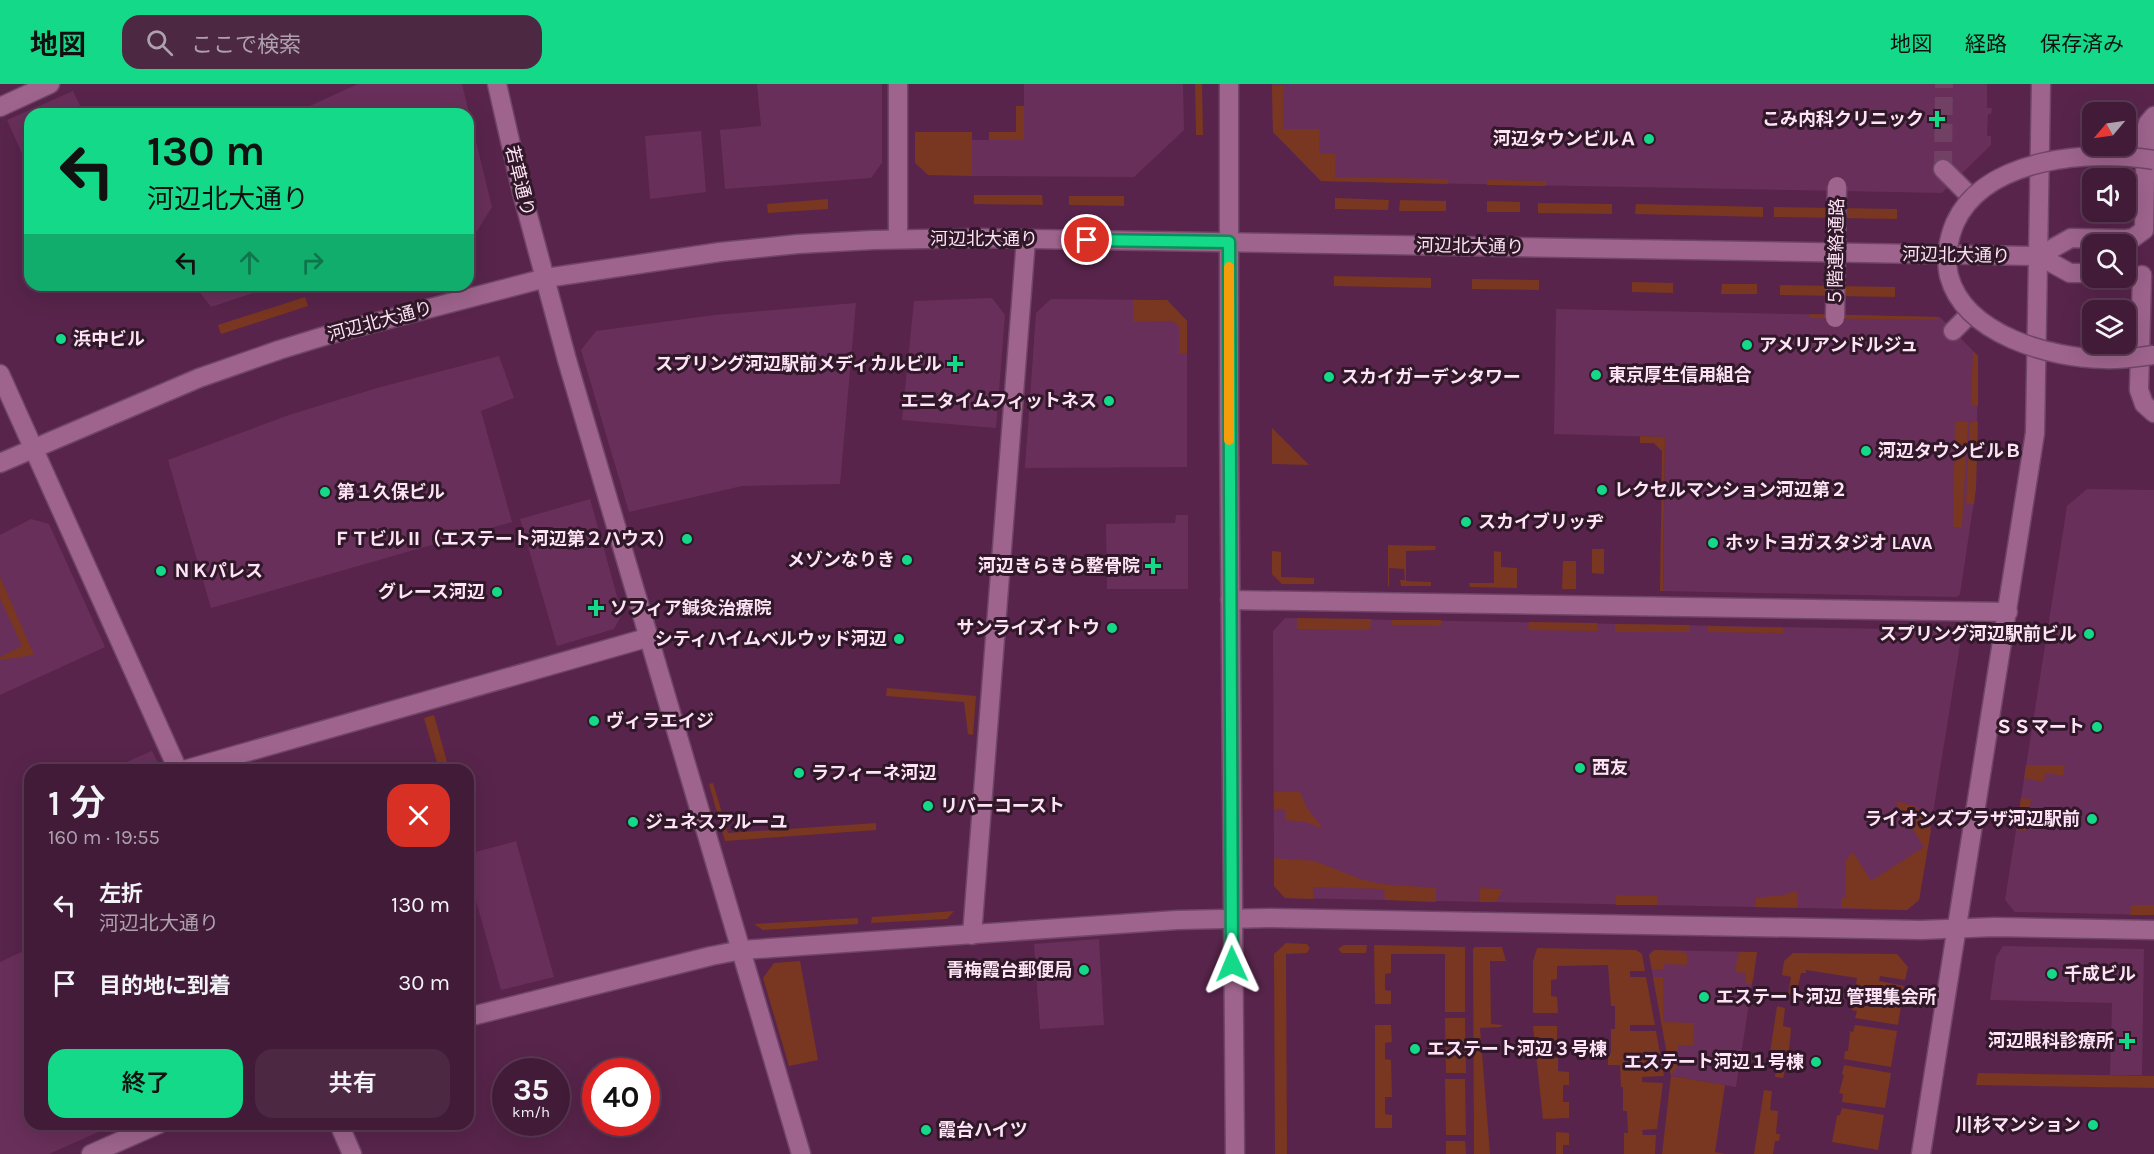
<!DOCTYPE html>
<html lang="ja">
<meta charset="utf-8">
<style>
:root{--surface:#421b38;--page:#4c2843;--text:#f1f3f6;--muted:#aea1ae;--line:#5a3953;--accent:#14d989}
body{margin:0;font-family:Karla,"Noto Sans JP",sans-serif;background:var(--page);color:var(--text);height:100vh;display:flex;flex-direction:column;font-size:22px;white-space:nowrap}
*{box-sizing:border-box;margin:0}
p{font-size:20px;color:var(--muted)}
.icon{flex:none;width:33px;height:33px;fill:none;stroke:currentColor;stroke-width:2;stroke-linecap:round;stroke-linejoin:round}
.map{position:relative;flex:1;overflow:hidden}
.drawer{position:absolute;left:24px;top:680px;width:450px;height:366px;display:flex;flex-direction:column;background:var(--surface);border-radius:18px;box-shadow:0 6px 24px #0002,0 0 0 2px var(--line)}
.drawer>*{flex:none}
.banner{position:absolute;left:24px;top:24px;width:450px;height:183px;border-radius:18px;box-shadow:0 6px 24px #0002,0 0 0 2px var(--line);background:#14d989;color:#111;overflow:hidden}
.needle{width:39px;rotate:241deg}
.tools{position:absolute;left:2082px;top:18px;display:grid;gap:12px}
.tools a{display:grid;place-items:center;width:54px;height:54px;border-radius:12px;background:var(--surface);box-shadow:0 6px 24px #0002,0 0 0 2px var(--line);font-size:30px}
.speed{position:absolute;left:492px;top:974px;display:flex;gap:12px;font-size:30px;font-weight:700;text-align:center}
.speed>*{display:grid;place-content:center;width:78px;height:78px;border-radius:50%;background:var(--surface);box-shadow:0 6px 24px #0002,0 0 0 2px var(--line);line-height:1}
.speed small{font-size:15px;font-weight:400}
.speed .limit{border:9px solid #d22;background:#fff;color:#111}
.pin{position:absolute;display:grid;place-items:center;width:51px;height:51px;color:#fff;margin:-26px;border:3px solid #fff;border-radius:50%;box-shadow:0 2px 6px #0007}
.me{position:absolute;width:66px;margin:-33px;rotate:359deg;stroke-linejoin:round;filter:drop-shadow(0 0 4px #0008)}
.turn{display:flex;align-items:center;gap:21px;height:126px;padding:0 24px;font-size:27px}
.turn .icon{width:78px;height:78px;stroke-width:2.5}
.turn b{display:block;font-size:42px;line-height:51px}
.lanes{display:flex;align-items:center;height:57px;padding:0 24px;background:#0003;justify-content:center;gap:30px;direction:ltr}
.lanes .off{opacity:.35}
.round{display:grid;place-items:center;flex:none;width:63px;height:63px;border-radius:18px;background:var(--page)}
.head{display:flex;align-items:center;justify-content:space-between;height:102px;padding:0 24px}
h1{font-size:36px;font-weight:600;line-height:45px}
.action{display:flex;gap:12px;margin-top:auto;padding:12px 24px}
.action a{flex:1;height:69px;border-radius:18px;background:var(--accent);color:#111;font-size:24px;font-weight:600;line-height:69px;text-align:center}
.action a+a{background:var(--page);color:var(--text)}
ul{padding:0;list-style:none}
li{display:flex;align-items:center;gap:18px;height:78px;padding:0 24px}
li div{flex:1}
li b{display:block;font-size:22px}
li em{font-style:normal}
header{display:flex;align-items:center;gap:36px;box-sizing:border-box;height:84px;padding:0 30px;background:var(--accent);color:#111}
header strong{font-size:28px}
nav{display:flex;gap:33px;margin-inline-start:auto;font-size:21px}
.search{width:420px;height:54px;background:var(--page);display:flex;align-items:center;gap:15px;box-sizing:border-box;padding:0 21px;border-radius:18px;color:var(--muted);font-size:22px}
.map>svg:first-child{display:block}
.built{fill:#682f5a}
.green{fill:#793621}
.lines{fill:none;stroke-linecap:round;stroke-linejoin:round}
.minor-tunnel{stroke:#714164;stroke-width:18;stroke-dasharray:18 9;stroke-linecap:butt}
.minor-casing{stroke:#714568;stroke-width:21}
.minor{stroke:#9e648d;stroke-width:18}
.minor-bridge-casing{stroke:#714568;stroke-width:21;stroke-linecap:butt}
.minor-bridge{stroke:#9e648d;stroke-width:18}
.route-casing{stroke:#0d8d59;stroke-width:15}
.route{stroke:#14d989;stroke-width:10}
.slow{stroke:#f59e0b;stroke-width:10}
.poi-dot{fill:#14d989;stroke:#301829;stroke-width:2}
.labels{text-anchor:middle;stroke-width:6;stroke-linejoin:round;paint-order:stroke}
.poi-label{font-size:18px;font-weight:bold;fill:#fde3f5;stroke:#301829;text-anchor:start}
.street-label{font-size:18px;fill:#fde3f5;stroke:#301829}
</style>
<header>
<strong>地図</strong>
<div class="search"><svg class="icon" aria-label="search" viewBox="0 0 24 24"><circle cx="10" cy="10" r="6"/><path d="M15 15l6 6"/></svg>ここで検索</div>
<nav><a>地図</a><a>経路</a><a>保存済み</a></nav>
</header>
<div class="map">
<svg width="2154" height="1070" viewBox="0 0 2154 1070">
<rect width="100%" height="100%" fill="#58244b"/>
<g class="built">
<path d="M358,0h104l30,123 -15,24 -9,2v-119h-176z"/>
<path d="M757,0h125v79l-11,15 -146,11 -5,-59 41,-4z"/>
<path d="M1024,0h159l1,46 -50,47 -162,-1v-36h52z"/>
<path d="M1272,0h715v24h5l-1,6h-3l-1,22h4v9l-49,48 -621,-12 -48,-49z"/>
<path d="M73,7l11,23h-54v57l-23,-51z"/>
<path d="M701,47l5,61 -56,7 -5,-63z"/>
<path d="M194,201h83l-66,22z"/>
<path d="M992,214l13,17 -9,113 -94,-8 12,-119z"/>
<path d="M1051,215l116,1 20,21v146l-162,1 11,-155z"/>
<path d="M856,219l-16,181 -98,2 -113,26 -48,-162 15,-19 118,-16z"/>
<path d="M1556,225l384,8 38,39 -2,132 -16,106 -3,3 -294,-6 2,-154 -111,-3z"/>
<path d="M499,272l15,42 -33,13 31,111 -301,86 -43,-148 121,-45 88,-27z"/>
<path d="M2087,405l67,1v425l-139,-3 -10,-12 62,-394z"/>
<path d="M590,415l32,115 -8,15 -57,17 -37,-127z"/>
<path d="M1176,431h12v74h-81l-1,-65 69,-1z"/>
<path d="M31,435l18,5 56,123 -105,48v-160z"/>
<path d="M1285,534l664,12 11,15 -41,255 -12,10 -622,-12 -11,-12 -1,-255z"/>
<path d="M152,667l9,18h-51z"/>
<path d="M516,757l38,136 -53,13 -33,-118v-18z"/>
<path d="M1099,855l5,86 -64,4 -6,-85z"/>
<path d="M2003,862l141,3 -2,126h-32l2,-72 -122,-3 6,-43z"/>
<path d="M30,864v176h86l-67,30h-49v-192z"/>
<path d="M1654,866l103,2 -21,135 -65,-11 -22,-121z"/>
</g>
<g class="green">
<path d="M1195,0h7l1,51h-7z"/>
<path d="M1272,2h11v43h37l-1,25h17l-1,23 113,2v5l-127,-3 -48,-49z"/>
<path d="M1016,22h8v34h-35v-8h27z"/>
<path d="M915,48h57v44l-44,-1 -13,-12z"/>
<path d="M1487,96l59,1v5l-59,-1z"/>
<path d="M974,111h68l1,10 -69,-1z"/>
<path d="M1069,112h55v10l-55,-1z"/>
<path d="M1335,114l54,2 -1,10 -53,-1z"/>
<path d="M828,115v10l-60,4 -1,-9z"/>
<path d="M1400,116l46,1v10h-47z"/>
<path d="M1487,117l33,1v10h-33z"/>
<path d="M1538,119l74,1v10l-74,-1z"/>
<path d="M1636,120l127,3v10l-128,-3z"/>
<path d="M1774,123l123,2v10l-123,-2z"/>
<path d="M1334,192l97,2v10l-97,-2z"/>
<path d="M1472,195l67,1v10l-67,-1z"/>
<path d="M1632,198l41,1v10l-41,-1z"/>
<path d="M1722,200h35v10h-36z"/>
<path d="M1780,201l115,2v10l-115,-2z"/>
<path d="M305,213l3,9 -87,28 -3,-9z"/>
<path d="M1133,216h34l20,21v32h-8v-26l-6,-6 -40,1z"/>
<path d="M1809,230l129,3v3l-129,-2z"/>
<path d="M1973,267l5,5v50l-7,-1z"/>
<path d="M1955,338h13l-6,105h-9z"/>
<path d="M1970,338h8l-2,66 -2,16h-8z"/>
<path d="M1272,344l37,37 -37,-1z"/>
<path d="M1640,352l25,1 -2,154h-3l2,-140 -8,-8h-14z"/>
<path d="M1388,461l48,1 -1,4 -29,1v30l25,1v4h-30l-1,-6h5l-1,-11 -15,-1v18h-1z"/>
<path d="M1592,465h12v25l-12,-1z"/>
<path d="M1272,467l9,1v25l33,1v6h-32l-10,-10z"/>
<path d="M1494,467l7,1v15l16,1v20l-47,-1 -1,-4h25z"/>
<path d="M1563,477h13v28h-14z"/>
<path d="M0,493l34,78 -34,5v-3l22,-11 -22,-48z"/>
<path d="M1297,534l74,1 -1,11 -73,-1z"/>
<path d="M1392,536h49v6l-49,-1z"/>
<path d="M1529,538l68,1v8l-69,-1z"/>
<path d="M1615,540l75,1v7h-75z"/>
<path d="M1708,542l75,2v5l-75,-1z"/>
<path d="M887,604l89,8 -3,39 -5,-1 -4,-32 -78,-6z"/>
<path d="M434,631l15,54h-10l-15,-51z"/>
<path d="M2026,681h39l-2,11 -18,-3 -1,9 -20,-4z"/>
<path d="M713,699l15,50 148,-10v7l-151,11 -16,-57z"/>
<path d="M1274,707l26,1 7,16 16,21 -17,-7 -21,-2v-11h-11z"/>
<path d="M2021,714l10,1 -5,32 -10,-1z"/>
<path d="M1895,717l22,6 14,23 -12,70 -12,10 -66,-2v-11h4l1,-37 7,-8 18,29 53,-34z"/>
<path d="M1274,774l41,3 45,18 21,5 55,4v14l-51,-2 -1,-11 -71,-2v12l-28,-1 -11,-12z"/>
<path d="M1480,804l23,1 -7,13h-16z"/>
<path d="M1797,807v17l-42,-1 1,-9 27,-3z"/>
<path d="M1616,811l42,1 -1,9h-41z"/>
<path d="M2131,821h23v10h-24z"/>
<path d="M954,827l-7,8 -76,4 1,-6z"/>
<path d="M858,834v6l-95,6 -9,-6z"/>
<path d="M1286,859l21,1 3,4 -3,5 -21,1 1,200h-12l-1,-200z"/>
<path d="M1344,861h23l-1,8h-24l-4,-4z"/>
<path d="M1374,861l91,2v65h-20v-58h-54v19l-6,1v16l6,1v13h-16z"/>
<path d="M1475,863h27l4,14h-16l1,63 12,1 -3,2 -20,1 10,126h-16l-1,-205z"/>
<path d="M1537,864l99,2 6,4 3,17h-15v6h16l9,48h-25v6h26l8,45 -22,1v5l21,1 -6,46 -15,1 1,5h13l-1,19h-31v-21h4l-1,-22h-4v-24h-2l-1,-22h-12v-12h3v-24h4v-23h-4l-3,-41 -51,1v13l-6,1v16l6,1 1,16h-25v-51z"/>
<path d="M1654,866l29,1v2h4v12l-23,-1v5h-12l-3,-14z"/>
<path d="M1741,868h16l-4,28 -2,4h-5v-11l-11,-1 3,-18z"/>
<path d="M1793,869l104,1 11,13 -3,13 -25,-4 -1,5 25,5 -6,39 -43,-7 2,-7 -5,-1 5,-18 -2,-1 2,-13 -51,-8v3h-5l-5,22 -8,-1 3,-17 -9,-2 2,-14z"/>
<path d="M800,877l18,99 -29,6 -26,-88 11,-15z"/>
<path d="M1653,893h10v45l31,1 -1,22h-15v20l-7,11 54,9 -10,67 11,2h-64l9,-78z"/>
<path d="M1777,922l8,2 -2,18 8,2 -2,22 5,1 -1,6h-5l-5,21 -8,-1 1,-10 -8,-1z"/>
<path d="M1445,934h20l1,55h-20z"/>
<path d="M1375,941h16l1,17 -7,1v16l6,1 1,37h-7v17l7,1v13h-17z"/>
<path d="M1855,941l42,6 -6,36 -47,-8 1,-8h3l2,-18 -1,-2 4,1z"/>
<path d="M1533,942h24v14l-5,1 -1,17h7v13l11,1v13h-6v17h6v16l-26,1z"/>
<path d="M1844,981l47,8 -6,35 -43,-6 1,-8 -4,-1 5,-18 -2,-1z"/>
<path d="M1978,989l176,3v12l-178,-3z"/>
<path d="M1445,995h20l1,56h-20z"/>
<path d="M1764,1006l8,1 -2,19 8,1 -2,23h4l-1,7h-4l-2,13h-19z"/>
<path d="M1842,1024l42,7 -6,35 -46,-8 5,-26h-2l5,-1z"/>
<path d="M1556,1048l13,1v12h-6v9h-7z"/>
<path d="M1446,1057h19l1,13h-20z"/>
</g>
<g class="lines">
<path class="minor-tunnel" d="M1943,85l1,-85"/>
<defs>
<g id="minor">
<path d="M497,0l25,109 45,167 234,794"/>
<path d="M898,0v155"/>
<path d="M1229,0v338l6,732"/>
<path d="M0,23l50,-23"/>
<path d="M1943,85l29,29"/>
<path d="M2039,172l32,-18 55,1 7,-1 11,-8 2,-100 2,-7 6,-7"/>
<path d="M2142,191l-3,115 5,14 10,9"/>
<path d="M1953,247l18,-18"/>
<path d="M0,290l178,396"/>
<path d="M0,379l199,-85 80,-28 52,-16 215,-56 174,-26 78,-8 75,-4 104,-2 1062,18 31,17h22"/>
<path d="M1230,516l778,12"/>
<path d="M184,686l466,-133"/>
<path d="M972,851l54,-696"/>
<path d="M468,933l243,-61 31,-6 435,-30 93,-2 651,12 73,-3 160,3"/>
<path d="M339,1040l13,30"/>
<path d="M91,1070l68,-30"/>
<path d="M1921,1070l114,-721 6,-349"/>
</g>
</defs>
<use href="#minor" class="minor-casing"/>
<use href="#minor" class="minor"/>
<defs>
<g id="minor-bridge">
<path d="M2154,76c-62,-11 -169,-3 -199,63 -7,16 -10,36 -6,53 16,59 102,82 155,83 17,1 33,-2 50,-4"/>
<path d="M1835,234l2,-132"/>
</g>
</defs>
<use href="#minor-bridge" class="minor-bridge-casing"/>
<use href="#minor-bridge" class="minor-bridge"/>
</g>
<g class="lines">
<defs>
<path id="route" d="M1087,156l142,2 3,722"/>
</defs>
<use href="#route" class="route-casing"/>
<use href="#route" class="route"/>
<path class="slow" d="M1229,356v-173"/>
</g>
<g class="poi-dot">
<path d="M1934 26h6v6h6v6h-6v6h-6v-6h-6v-6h6z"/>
<circle cx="1649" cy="55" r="6"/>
<circle cx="61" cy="255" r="6"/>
<circle cx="1747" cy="261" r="6"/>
<path d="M952 271h6v6h6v6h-6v6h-6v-6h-6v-6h6z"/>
<circle cx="1596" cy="291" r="6"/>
<circle cx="1329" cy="293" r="6"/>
<circle cx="1109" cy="317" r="6"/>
<circle cx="1866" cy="367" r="6"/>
<circle cx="1602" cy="406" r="6"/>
<circle cx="325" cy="408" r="6"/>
<circle cx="1466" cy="438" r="6"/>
<circle cx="687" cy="455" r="6"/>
<circle cx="1713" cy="459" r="6"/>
<circle cx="907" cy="476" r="6"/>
<path d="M1150 473h6v6h6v6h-6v6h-6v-6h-6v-6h6z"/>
<circle cx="161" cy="487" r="6"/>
<circle cx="497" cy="508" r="6"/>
<path d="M593 515h6v6h6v6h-6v6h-6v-6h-6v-6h6z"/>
<circle cx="1112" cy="544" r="6"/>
<circle cx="2089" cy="550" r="6"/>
<circle cx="899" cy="555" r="6"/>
<circle cx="594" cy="637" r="6"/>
<circle cx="2097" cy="643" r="6"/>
<circle cx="1580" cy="684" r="6"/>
<circle cx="799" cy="689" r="6"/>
<circle cx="928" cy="722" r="6"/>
<circle cx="2092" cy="735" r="6"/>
<circle cx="633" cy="738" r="6"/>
<circle cx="1084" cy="886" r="6"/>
<circle cx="2052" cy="890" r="6"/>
<circle cx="1704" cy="913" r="6"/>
<path d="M2124 948h6v6h6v6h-6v6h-6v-6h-6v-6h6z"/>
<circle cx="1415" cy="965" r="6"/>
<circle cx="1816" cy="978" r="6"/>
<circle cx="2093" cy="1041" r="6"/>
<circle cx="926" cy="1046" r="6"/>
</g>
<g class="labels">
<g class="poi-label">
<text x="1924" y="41" text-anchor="end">こみ内科クリニック</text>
<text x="1637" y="61" text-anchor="end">河辺タウンビルＡ</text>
<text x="73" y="261">浜中ビル</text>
<text x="1759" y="267">アメリアンドルジュ</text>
<text x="942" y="286" text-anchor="end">スプリング河辺駅前メディカルビル</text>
<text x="1608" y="297">東京厚生信用組合</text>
<text x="1341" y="299">スカイガーデンタワー</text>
<text x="1097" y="323" text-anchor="end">エニタイムフィットネス</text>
<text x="1878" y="373">河辺タウンビルＢ</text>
<text x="1614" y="412">レクセルマンション河辺第２</text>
<text x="337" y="414">第１久保ビル</text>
<text x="1478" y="444">スカイブリッヂ</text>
<text x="675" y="461" text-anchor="end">ＦＴビルⅡ（エステート河辺第２ハウス）</text>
<text x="1725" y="465">ホットヨガスタジオ LAVA</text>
<text x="895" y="482" text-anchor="end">メゾンなりき</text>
<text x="1140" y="488" text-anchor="end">河辺きらきら整骨院</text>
<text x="173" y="493">ＮＫパレス</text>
<text x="485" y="514" text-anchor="end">グレース河辺</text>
<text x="610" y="530">ソフィア鍼灸治療院</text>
<text x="1100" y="550" text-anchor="end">サンライズイトウ</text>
<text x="2077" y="556" text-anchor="end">スプリング河辺駅前ビル</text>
<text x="887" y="561" text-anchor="end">シティハイムベルウッド河辺</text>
<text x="606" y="643">ヴィラエイジ</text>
<text x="2085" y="649" text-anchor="end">ＳＳマート</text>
<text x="1592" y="690">西友</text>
<text x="811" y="695">ラフィーネ河辺</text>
<text x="940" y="728">リバーコースト</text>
<text x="2080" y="741" text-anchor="end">ライオンズプラザ河辺駅前</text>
<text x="645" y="744">ジュネスアルーユ</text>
<text x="1072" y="892" text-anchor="end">青梅霞台郵便局</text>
<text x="2064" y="896">千成ビル</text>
<text x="1716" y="919">エステート河辺 管理集会所</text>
<text x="2114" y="963" text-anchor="end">河辺眼科診療所</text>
<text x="1427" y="971">エステート河辺３号棟</text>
<text x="1804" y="984" text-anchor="end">エステート河辺１号棟</text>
<text x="2081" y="1047" text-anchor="end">川杉マンション</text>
<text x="938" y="1052">霞台ハイツ</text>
</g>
<g class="street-label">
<text transform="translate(520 97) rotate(76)" y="6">若草通り</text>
<text x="984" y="161">河辺北大通り</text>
<text transform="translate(1470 162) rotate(1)" y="6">河辺北大通り</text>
<text transform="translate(1836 168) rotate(-89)" y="6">５階連絡通路</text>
<text transform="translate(1956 171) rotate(1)" y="6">河辺北大通り</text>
<text transform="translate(380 237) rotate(-15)" y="6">河辺北大通り</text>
</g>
</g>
</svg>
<div class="tools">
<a><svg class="needle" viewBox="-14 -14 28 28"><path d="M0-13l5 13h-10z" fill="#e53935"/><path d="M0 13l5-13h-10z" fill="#aea1ae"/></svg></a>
<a><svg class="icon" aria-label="sound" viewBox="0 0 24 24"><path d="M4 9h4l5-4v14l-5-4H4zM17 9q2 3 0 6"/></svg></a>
<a><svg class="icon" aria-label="search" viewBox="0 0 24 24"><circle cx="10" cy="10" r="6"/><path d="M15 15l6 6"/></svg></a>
<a><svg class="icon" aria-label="layers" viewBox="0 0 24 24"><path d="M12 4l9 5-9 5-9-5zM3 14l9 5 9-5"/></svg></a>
</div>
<div class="speed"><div>35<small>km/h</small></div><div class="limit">40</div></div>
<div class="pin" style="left:1087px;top:156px;background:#d93025"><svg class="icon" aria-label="arrive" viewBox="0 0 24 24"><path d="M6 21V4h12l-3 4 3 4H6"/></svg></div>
<svg class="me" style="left:1232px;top:880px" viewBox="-20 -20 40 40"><path d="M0-17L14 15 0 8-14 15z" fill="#14d989" stroke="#fff" stroke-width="4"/></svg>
<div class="banner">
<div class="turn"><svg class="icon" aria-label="left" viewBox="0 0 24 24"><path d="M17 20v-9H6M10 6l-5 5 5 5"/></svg><div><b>130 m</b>河辺北大通り</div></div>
<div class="lanes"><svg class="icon" aria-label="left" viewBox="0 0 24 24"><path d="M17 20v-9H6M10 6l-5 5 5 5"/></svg><svg class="icon off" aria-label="ahead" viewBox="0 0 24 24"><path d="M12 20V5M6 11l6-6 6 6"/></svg><svg class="icon off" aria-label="right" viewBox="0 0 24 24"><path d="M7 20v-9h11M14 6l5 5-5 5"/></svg></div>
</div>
<section class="drawer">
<div class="head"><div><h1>1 分</h1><p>160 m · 19:55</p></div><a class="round" style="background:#d93025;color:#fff"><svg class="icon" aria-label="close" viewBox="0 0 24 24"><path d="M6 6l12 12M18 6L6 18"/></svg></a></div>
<ul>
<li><svg class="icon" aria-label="left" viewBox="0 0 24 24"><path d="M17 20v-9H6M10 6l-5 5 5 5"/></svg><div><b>左折</b><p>河辺北大通り</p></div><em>130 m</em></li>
<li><svg class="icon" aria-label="arrive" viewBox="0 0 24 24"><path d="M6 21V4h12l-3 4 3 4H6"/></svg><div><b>目的地に到着</b></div><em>30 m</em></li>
</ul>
<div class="action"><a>終了</a><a>共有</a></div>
</section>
</div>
